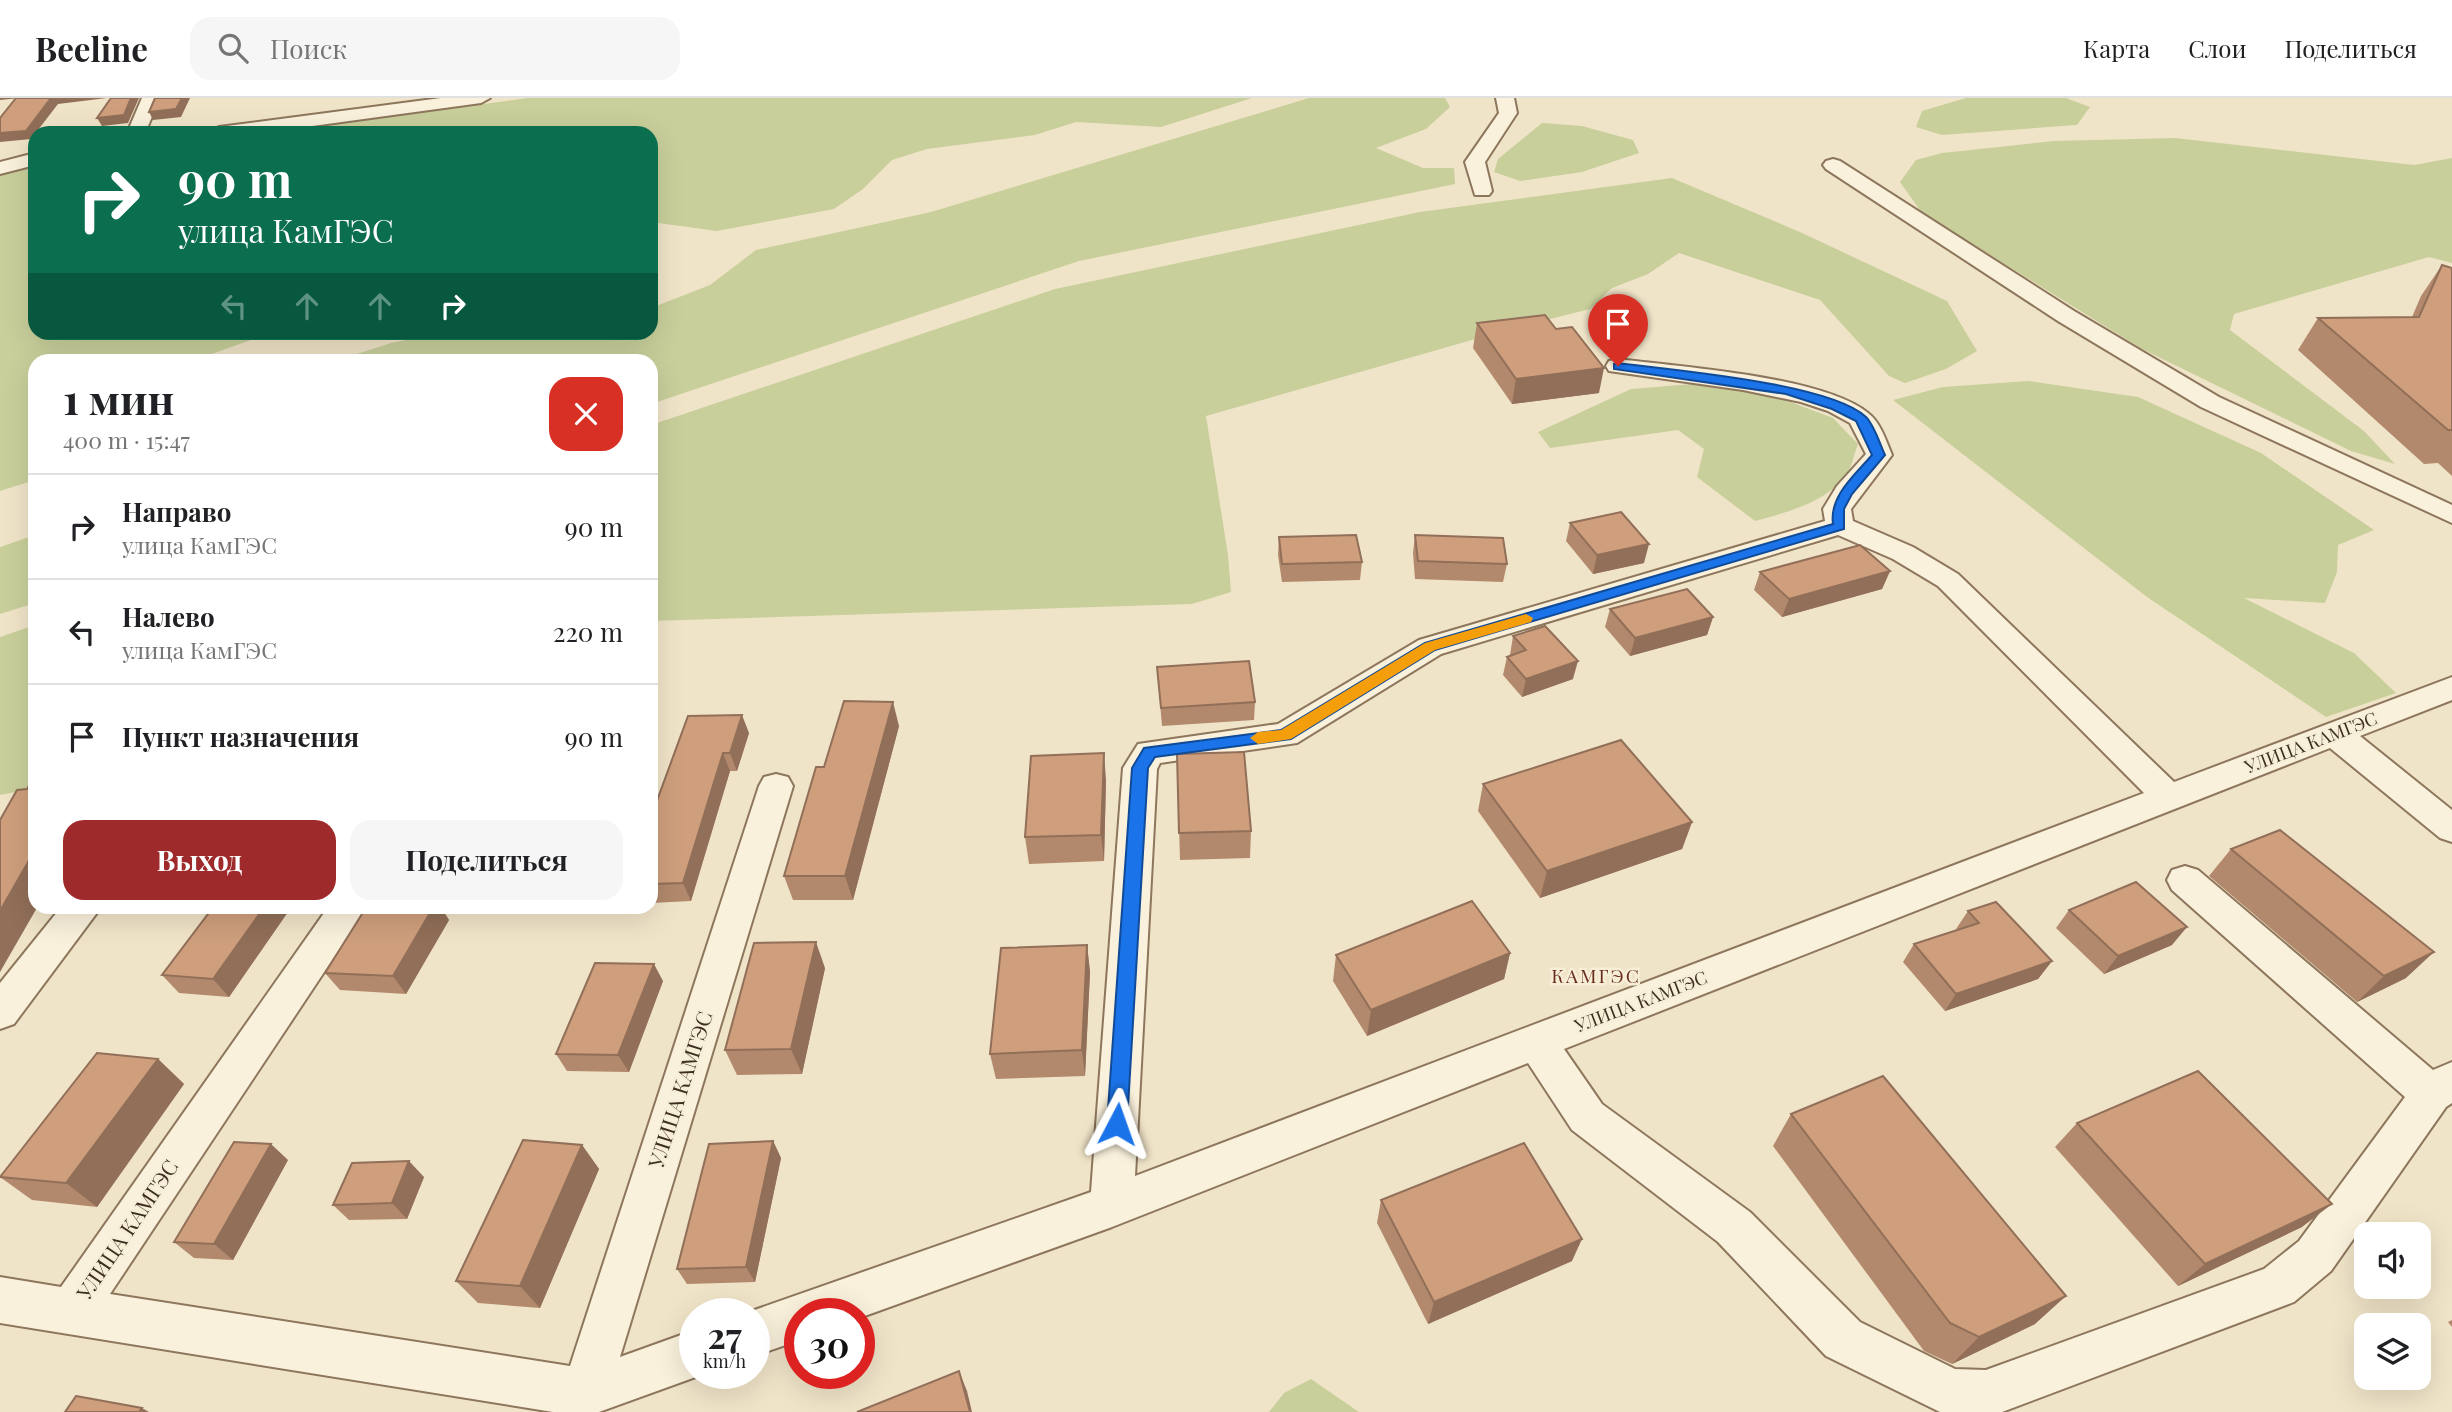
<!DOCTYPE html>
<html lang="ru">
<meta charset="utf-8">
<style>
:root{--surface:#fff;--page:#f6f6f6;--text:#202124;--muted:#757577;--line:#e0e0e0;--accent:#9e2a2b}
body{margin:0;font-family:"Playfair Display",serif;background:var(--page);color:var(--text);height:100vh;display:flex;flex-direction:column;font-size:26px;white-space:nowrap}
*{box-sizing:border-box;margin:0}
p{font-size:23px;color:var(--muted)}
.icon{flex:none;width:38px;height:38px;fill:none;stroke:currentColor;stroke-width:2;stroke-linecap:round;stroke-linejoin:round}
.map{position:relative;flex:1;overflow:hidden}
.side{position:absolute;left:28px;top:256px;width:630px;height:560px;display:flex;flex-direction:column;background:var(--surface);border-radius:21px;box-shadow:0 7px 28px #0002}
.side>*{flex:none}
.banner{position:absolute;left:28px;top:28px;width:630px;height:214px;border-radius:21px;box-shadow:0 7px 28px #0002;background:#0b6e4f;color:#fff;overflow:hidden}
.tools{position:absolute;left:2354px;top:1124px;display:grid;gap:14px}
.tools a{display:grid;place-items:center;width:77px;height:77px;border-radius:14px;background:var(--surface);box-shadow:0 7px 28px #0002;font-size:35px}
.speed{position:absolute;left:679px;top:1200px;display:flex;gap:14px;font-size:35px;font-weight:700;text-align:center}
.speed>*{display:grid;place-content:center;width:91px;height:91px;border-radius:50%;background:var(--surface);box-shadow:0 7px 28px #0002;line-height:1}
.speed small{font-size:18px;font-weight:400}
.speed .limit{border:10px solid #d22;background:#fff;color:#111}
.pin{position:absolute;display:grid;place-items:center;width:60px;height:60px;color:#fff;margin:-72px -30px;border-radius:50% 50% 50% 0;rotate:-45deg;box-shadow:0 0 7px #0007}
.pin .icon{rotate:45deg}
.me{position:absolute;width:77px;margin:-38px;rotate:4deg;stroke-linejoin:round;filter:drop-shadow(0 0 5px #0008)}
.turn{display:flex;align-items:center;gap:24px;height:147px;padding:0 35px;font-size:32px}
.turn .icon{width:91px;height:91px;stroke-width:2.5}
.turn b{display:block;font-size:49px;line-height:60px}
.lanes{display:flex;align-items:center;height:66px;padding:0 35px;background:#0003;justify-content:center;gap:35px;direction:ltr}
.lanes .off{opacity:.35}
.round{display:grid;place-items:center;flex:none;width:74px;height:74px;border-radius:21px;background:var(--page)}
.headline{display:flex;align-items:center;justify-content:space-between;height:119px;padding:0 35px}
h1{font-size:42px;font-weight:700;line-height:52px}
.primary-button{display:flex;gap:14px;margin-top:auto;padding:14px 35px}
.primary-button a{flex:1;height:80px;border-radius:21px;background:var(--accent);color:#fff;font-size:28px;font-weight:700;line-height:80px;text-align:center}
.primary-button a+a{background:var(--page);color:var(--text)}
ul{padding:0;list-style:none}
li{display:flex;align-items:center;gap:21px;height:105px;padding:0 35px;border-top:2px solid var(--line)}
li div{flex:1}
li b{display:block;font-size:26px}
li em{font-style:normal}
header{display:flex;align-items:center;gap:42px;box-sizing:border-box;height:98px;padding:0 35px;background:var(--surface);border-bottom:2px solid var(--line)}
header strong{font-size:33px}
nav{display:flex;gap:38px;margin-inline-start:auto;font-size:24px}
.search{width:490px;height:63px;background:var(--page);display:flex;align-items:center;gap:18px;box-sizing:border-box;padding:0 24px;border-radius:21px;color:var(--muted);font-size:26px}
.map>svg:first-child{display:block}
.green{fill:#c9cf9b}
.lines{fill:none;stroke-linecap:round;stroke-linejoin:round}
.minor-casing{stroke:#8d765c;stroke-width:4}
.minor{fill:#faf1dc;fill-rule:evenodd}
.wall{fill:#b2896c}
.shaded-wall{fill:#916f58}
.building{fill:#cf9f7d;stroke:#916f58;stroke-width:2}
.route{fill:#1a73e8;stroke:#114b97;stroke-width:2}
.slow{fill:#f59e0b}
.labels{text-anchor:middle;stroke-width:5;stroke-linejoin:round;paint-order:stroke}
.street-label{font-size:18px;fill:#3d2e20;stroke:#f7eed8}
.neighbourhood-label{font-size:19px;letter-spacing:2px;fill:#6b2e1e;stroke:#f7eed8}
.near-street-label{font-size:21px;fill:#3d2e20;stroke:#f7eed8}
</style>
<header>
<strong>Beeline</strong>
<div class="search"><svg class="icon" aria-label="search" viewBox="0 0 24 24"><circle cx="10" cy="10" r="6"/><path d="M15 15l6 6"/></svg>Поиск</div>
<nav><a>Карта</a><a>Слои</a><a>Поделиться</a></nav>
</header>
<div class="map">
<svg width="2452" height="1314" viewBox="0 0 2452 1314">
<rect width="100%" height="100%" fill="#f0e4c8"/>
<g class="green">
<path d="M528,0h724l-91,29 -85,-5 -41,13 -108,14 -35,11 -29,29 -29,20 -117,22 -66,-9v-89h-381z"/>
<path d="M1309,0h136l5,9 -24,22 -50,19 47,20h31l1,16 -376,77 -428,143v-44h-313l53,-17 49,-10 211,-1v-24l59,-23 46,-35 175,-38z"/>
<path d="M1966,0h100l24,9 -13,18 -135,10 -26,-8 6,-16z"/>
<path d="M1542,25l40,3 51,14 6,13 -57,19 -62,9 -26,-9 4,-13z"/>
<path d="M2175,40l239,27 38,-7v105l-23,-6 -195,57 -4,16 134,101 31,33 -44,-13 -209,-102 -220,-136 -22,-31 16,-22 26,-7 112,-12z"/>
<path d="M35,67v167l236,1 -68,24 1,3h-169v120l-35,11v-319z"/>
<path d="M1672,80l128,54 147,69 30,50 -31,18 -41,14 -16,-7 -69,-76 -141,-47 -31,21 -36,14 -22,21 -76,19 -308,88 22,139 3,37 -39,12 -541,17v-196l404,-136 365,-77z"/>
<path d="M2028,283l110,16 123,56 113,77 -36,15 -1,27 -12,31 -81,-5 110,55 42,40 -70,24 -179,-120 -254,-197 50,-13z"/>
<path d="M1692,286l83,12 58,22 25,26c-4,10 -6,23 -12,31 -20,28 -59,37 -91,46l-58,-44 7,-28 -26,-19 -128,18 -12,-16 93,-43z"/>
<path d="M35,437v68l-35,11v-67z"/>
<path d="M35,527v154l-10,11 -25,5v-158z"/>
<path d="M1311,1281l48,33h-90l15,-19z"/>
</g>
<g class="lines">
<defs>
<g id="minor">
<path d="M142,0h18l-15,35h-18z"/>
<path d="M441,0h49l-9,5 -220,30h-51l9,-6z"/>
<path d="M1496,0h18l3,15 -32,49 7,29 -3,4h-14l-10,-33 34,-49z"/>
<path d="M35,55v12l-35,9v-12z"/>
<path d="M1833,61l7,2 234,150 145,86 233,108v18l-251,-116 -143,-86 -232,-152 -3,-4 3,-4z"/>
<path d="M1618,261c61,8 204,17 250,54 13,10 18,28 24,42l-41,54 2,12 60,26 45,27 216,208 278,-105v23l-92,36 92,74v32l-12,-4 -110,-90 -766,301 38,55 148,108 110,110 95,47 31,1 278,-101 35,-28 106,-144 -233,-207 -5,-10 5,-10 13,-4 13,4 235,200 19,-8v41l-6,4 -115,164 -37,31 -292,110h-62l-114,-56 -108,-114 -146,-112 -44,-67 -416,164 -253,91v-4h-59v26l-46,16v-42h-11l348,-122 32,-424 15,-24 140,-20 141,-84 406,-119 -2,-12 14,-23 29,-32 -16,-31 -22,-12 -27,-9 -58,-12 -134,-19 -3,-5 3,-5zM1838,437l55,24 45,27 206,207 -1009,383 22,-407 3,-6 137,-20 144,-89z"/>
<path d="M776,676l12,3 5,9 -173,571 75,-27v44h9l-105,38h-46l-553,-89v-46l61,10 268,-381h39l-258,388 460,72 189,-580 5,-9z"/>
<path d="M62,808h40l-88,118 -14,5v-46z"/>
</g>
</defs>
<use href="#minor" class="minor-casing"/>
<use href="#minor" class="minor"/>
</g>
<g class="wall">
<path d="M2442,167l10,3v208l-14,-13 -14,1 -126,-114 20,-32 94,-1 9,-21z"/>
<path d="M1477,225l79,6 43,64 -87,11 -39,-56z"/>
<path d="M1570,425l74,40 -51,11 -27,-33z"/>
<path d="M1415,437l92,29 -4,18 -88,-3 -2,-26z"/>
<path d="M1279,439l83,25 -2,18 -78,2 -4,-27z"/>
<path d="M1890,473l-8,18 -100,28 -28,-27 6,-18z"/>
<path d="M1610,511l103,8 -6,18 -77,21 -25,-29z"/>
<path d="M1513,538l60,43 -51,18 -19,-22 4,-18 4,-1 -1,-1z"/>
<path d="M1157,569l98,35 -1,18 -92,6z"/>
<path d="M688,618l61,17 -12,38h-7l-39,130 -40,2v-86z"/>
<path d="M899,628l-46,174h-60l-9,-24 40,-109z"/>
<path d="M1177,656l74,77 -1,27 -70,2z"/>
<path d="M1106,682l-2,81 -75,3 -4,-27z"/>
<path d="M1483,686l209,38 -10,27 -142,49 -62,-87z"/>
<path d="M2231,751l175,129 -49,24 -148,-126z"/>
<path d="M214,808h74l2,3 -61,88 -50,-4 -17,-18z"/>
<path d="M367,808h73l9,14 -43,74 -66,-4 -15,-17z"/>
<path d="M2069,812l103,35 -68,29 -48,-46z"/>
<path d="M1968,813l84,50 -14,18 -93,32 -42,-49 11,-18 43,-14 -1,-1z"/>
<path d="M1087,847l3,27 -5,104 -89,3 -6,-25z"/>
<path d="M1510,855l-6,26 -137,57 -34,-55 3,-26z"/>
<path d="M825,870l-23,106 -65,1 -12,-25z"/>
<path d="M663,883l-34,91 -62,-1 -11,-17z"/>
<path d="M158,961l26,25 -87,123 -65,-7 -32,-23z"/>
<path d="M1791,1016l244,210 -83,40 -28,-13 -151,-205z"/>
<path d="M2077,1025l225,104 -124,59 -123,-139z"/>
<path d="M773,1043l8,17 -26,124 -68,2 -10,-15z"/>
<path d="M582,1047l17,24 -59,139 -62,-5 -22,-22z"/>
<path d="M288,1062l-55,100 -39,-2 -20,-16z"/>
<path d="M424,1079l-17,42 -58,1 -16,-15z"/>
<path d="M1381,1102l191,61 -144,63 -51,-101z"/>
<path d="M2452,1222v7l-4,-5z"/>
</g>
<g class="shaded-wall">
<path d="M0,0h20l-20,2z"/>
<path d="M51,0h56l-49,6 -27,35 -31,3v-9z"/>
<path d="M131,0h8l-11,25 -26,3 -5,-8z"/>
<path d="M182,0h8l-9,19 -28,3 -4,-8z"/>
<path d="M1604,270l-5,25 -87,11 4,-25z"/>
<path d="M1649,446l-5,19 -51,11 4,-19z"/>
<path d="M1890,473l-8,18 -100,28 7,-18z"/>
<path d="M1713,519l-6,18 -77,21 5,-18z"/>
<path d="M1578,563l-5,18 -51,18 4,-18z"/>
<path d="M893,604l6,24 -46,174 -8,-24z"/>
<path d="M742,617l7,18 -12,38 -7,-18z"/>
<path d="M723,655l7,18 -39,130 -8,-18z"/>
<path d="M1104,655l2,27 -2,81 -3,-26z"/>
<path d="M1692,724l-10,27 -142,49 7,-27z"/>
<path d="M35,752v56h3l-38,66v-61z"/>
<path d="M265,808h23l2,3 -61,88 -16,-18z"/>
<path d="M422,808h18l9,14 -43,74 -13,-18z"/>
<path d="M2187,829l-15,18 -68,29 14,-18z"/>
<path d="M816,844l9,26 -23,106 -11,-25z"/>
<path d="M1087,847l3,27 -5,104 -3,-26z"/>
<path d="M2434,854l-28,26 -49,24 27,-26z"/>
<path d="M1510,855l-6,26 -137,57 4,-26z"/>
<path d="M2052,863l-14,18 -93,32 11,-17z"/>
<path d="M654,866l9,17 -34,91 -11,-17z"/>
<path d="M158,961l26,25 -87,123 -31,-24z"/>
<path d="M773,1043l8,17 -26,124 -9,-15z"/>
<path d="M271,1046l17,16 -55,100 -19,-16z"/>
<path d="M582,1047l17,24 -59,139 -20,-22z"/>
<path d="M409,1063l15,16 -17,42 -15,-16z"/>
<path d="M2332,1106l-30,23 -124,59 27,-22z"/>
<path d="M1582,1141l-10,22 -144,63 6,-22z"/>
<path d="M2066,1198l-31,28 -83,40 27,-27z"/>
<path d="M959,1273l8,20 5,21h-2z"/>
<path d="M142,1310l7,4h-10z"/>
</g>
<g class="building">
<path d="M16,0h35l-25,33 -26,2v-15z"/>
<path d="M111,0h20l-7,17 -27,3z"/>
<path d="M155,0h27l-6,11 -27,3z"/>
<path d="M2442,167l10,3v162h-4l-130,-112 101,-1z"/>
<path d="M1545,217l11,14 16,-2 32,41 -88,11 -39,-56z"/>
<path d="M1621,414l28,32 -52,11 -27,-32z"/>
<path d="M1356,437l6,27 -80,2 -3,-27z"/>
<path d="M1415,437l88,3 4,26 -89,-3z"/>
<path d="M1860,447l30,26 -101,28 -29,-27z"/>
<path d="M1687,491l26,28 -78,21 -25,-29z"/>
<path d="M1545,528l33,35 -52,18 -19,-22 19,-7 -13,-14z"/>
<path d="M1249,563l6,41 -94,6 -4,-41z"/>
<path d="M844,603l49,1 -48,174h-61l32,-109h8z"/>
<path d="M742,617l-12,38h-7l-40,130 -32,1v-67l37,-101z"/>
<path d="M1621,642l71,82 -145,49 -64,-87z"/>
<path d="M1244,654l7,79 -72,2 -2,-79z"/>
<path d="M1104,655l-3,82 -76,2 6,-81z"/>
<path d="M35,678v74l-35,61v-91l17,-30 10,-1z"/>
<path d="M2280,732l154,122 -50,24 -153,-127z"/>
<path d="M2136,784l51,45 -69,29 -49,-46z"/>
<path d="M1472,803l38,52 -139,57 -35,-55z"/>
<path d="M1996,804l56,59 -96,33 -42,-50 65,-21 -11,-12z"/>
<path d="M214,808h51l-52,73 -51,-4z"/>
<path d="M367,808h67l-41,70 -68,-3z"/>
<path d="M816,844l-25,107 -66,1 29,-107z"/>
<path d="M1087,847l-5,105 -92,4 11,-106z"/>
<path d="M595,865l59,1 -36,91 -62,-1z"/>
<path d="M97,955l61,6 -92,124 -66,-6z"/>
<path d="M2198,973l134,133 -127,60 -128,-141z"/>
<path d="M1883,978l183,220 -87,41 -29,-14 -159,-209z"/>
<path d="M523,1042l59,5 -62,141 -64,-5z"/>
<path d="M773,1043l-27,126 -69,2 32,-125z"/>
<path d="M234,1044l37,2 -57,100 -40,-2z"/>
<path d="M1524,1045l58,96 -148,63 -53,-102z"/>
<path d="M409,1063l-17,42 -59,2 19,-42z"/>
<path d="M959,1273l11,41h-113z"/>
<path d="M76,1298l66,12 -3,4h-74z"/>
</g>
<path class="route" d="M1618,265c52,7 212,20 248,54 8,8 14,27 19,38l-33,39 -8,15v20l-409,121 -144,89 -136,18 -7,11 -21,356 -3,6 -7,3 -7,-3 -3,-6 25,-356 12,-20 137,-18 144,-87 408,-119c-4,-28 22,-49 39,-69l-16,-34 -24,-12 -46,-15 -172,-25v-5z"/>
<path class="slow" d="M1526,516l7,4 -2,4 -96,28 -144,89 -33,5 -8,-6 8,-6 23,-2 144,-87z"/>
<g class="labels">
<g class="street-label">
<text transform="translate(2311 645) rotate(-21)" y="6">УЛИЦА КАМГЭС</text>
<text transform="translate(1641 904) rotate(-21)" y="6">УЛИЦА КАМГЭС</text>
</g>
<g class="neighbourhood-label">
<text x="1596" y="885">КАМГЭС</text>
</g>
<g class="near-street-label">
<text transform="translate(681 992) rotate(-72)" y="7">УЛИЦА КАМГЭС</text>
<text transform="translate(128 1132) rotate(-56)" y="7">УЛИЦА КАМГЭС</text>
</g>
</g>
</svg>
<div class="tools">
<a><svg class="icon" aria-label="sound" viewBox="0 0 24 24"><path d="M4 9h4l5-4v14l-5-4H4zM17 9q2 3 0 6"/></svg></a>
<a><svg class="icon" aria-label="layers" viewBox="0 0 24 24"><path d="M12 4l9 5-9 5-9-5zM3 14l9 5 9-5"/></svg></a>
</div>
<div class="speed"><div>27<small>km/h</small></div><div class="limit">30</div></div>
<div class="pin" style="left:1618px;top:268px;background:#d93025"><svg class="icon" aria-label="arrive" viewBox="0 0 24 24"><path d="M6 21V4h12l-3 4 3 4H6"/></svg></div>
<svg class="me" style="left:1117px;top:1026px" viewBox="-20 -20 40 40"><path d="M0-17L14 15 0 8-14 15z" fill="#1a73e8" stroke="#fff" stroke-width="4"/></svg>
<div class="banner">
<div class="turn"><svg class="icon" aria-label="right" viewBox="0 0 24 24"><path d="M7 20v-9h11M14 6l5 5-5 5"/></svg><div><b>90 m</b>улица КамГЭС</div></div>
<div class="lanes"><svg class="icon off" aria-label="left" viewBox="0 0 24 24"><path d="M17 20v-9H6M10 6l-5 5 5 5"/></svg><svg class="icon off" aria-label="ahead" viewBox="0 0 24 24"><path d="M12 20V5M6 11l6-6 6 6"/></svg><svg class="icon off" aria-label="ahead" viewBox="0 0 24 24"><path d="M12 20V5M6 11l6-6 6 6"/></svg><svg class="icon" aria-label="right" viewBox="0 0 24 24"><path d="M7 20v-9h11M14 6l5 5-5 5"/></svg></div>
</div>
<section class="side">
<div class="headline"><div><h1>1 мин</h1><p>400 m · 15:47</p></div><a class="round" style="background:#d93025;color:#fff"><svg class="icon" aria-label="close" viewBox="0 0 24 24"><path d="M6 6l12 12M18 6L6 18"/></svg></a></div>
<ul>
<li><svg class="icon" aria-label="right" viewBox="0 0 24 24"><path d="M7 20v-9h11M14 6l5 5-5 5"/></svg><div><b>Направо</b><p>улица КамГЭС</p></div><em>90 m</em></li>
<li><svg class="icon" aria-label="left" viewBox="0 0 24 24"><path d="M17 20v-9H6M10 6l-5 5 5 5"/></svg><div><b>Налево</b><p>улица КамГЭС</p></div><em>220 m</em></li>
<li><svg class="icon" aria-label="arrive" viewBox="0 0 24 24"><path d="M6 21V4h12l-3 4 3 4H6"/></svg><div><b>Пункт назначения</b></div><em>90 m</em></li>
</ul>
<div class="primary-button"><a>Выход</a><a>Поделиться</a></div>
</section>
</div>
